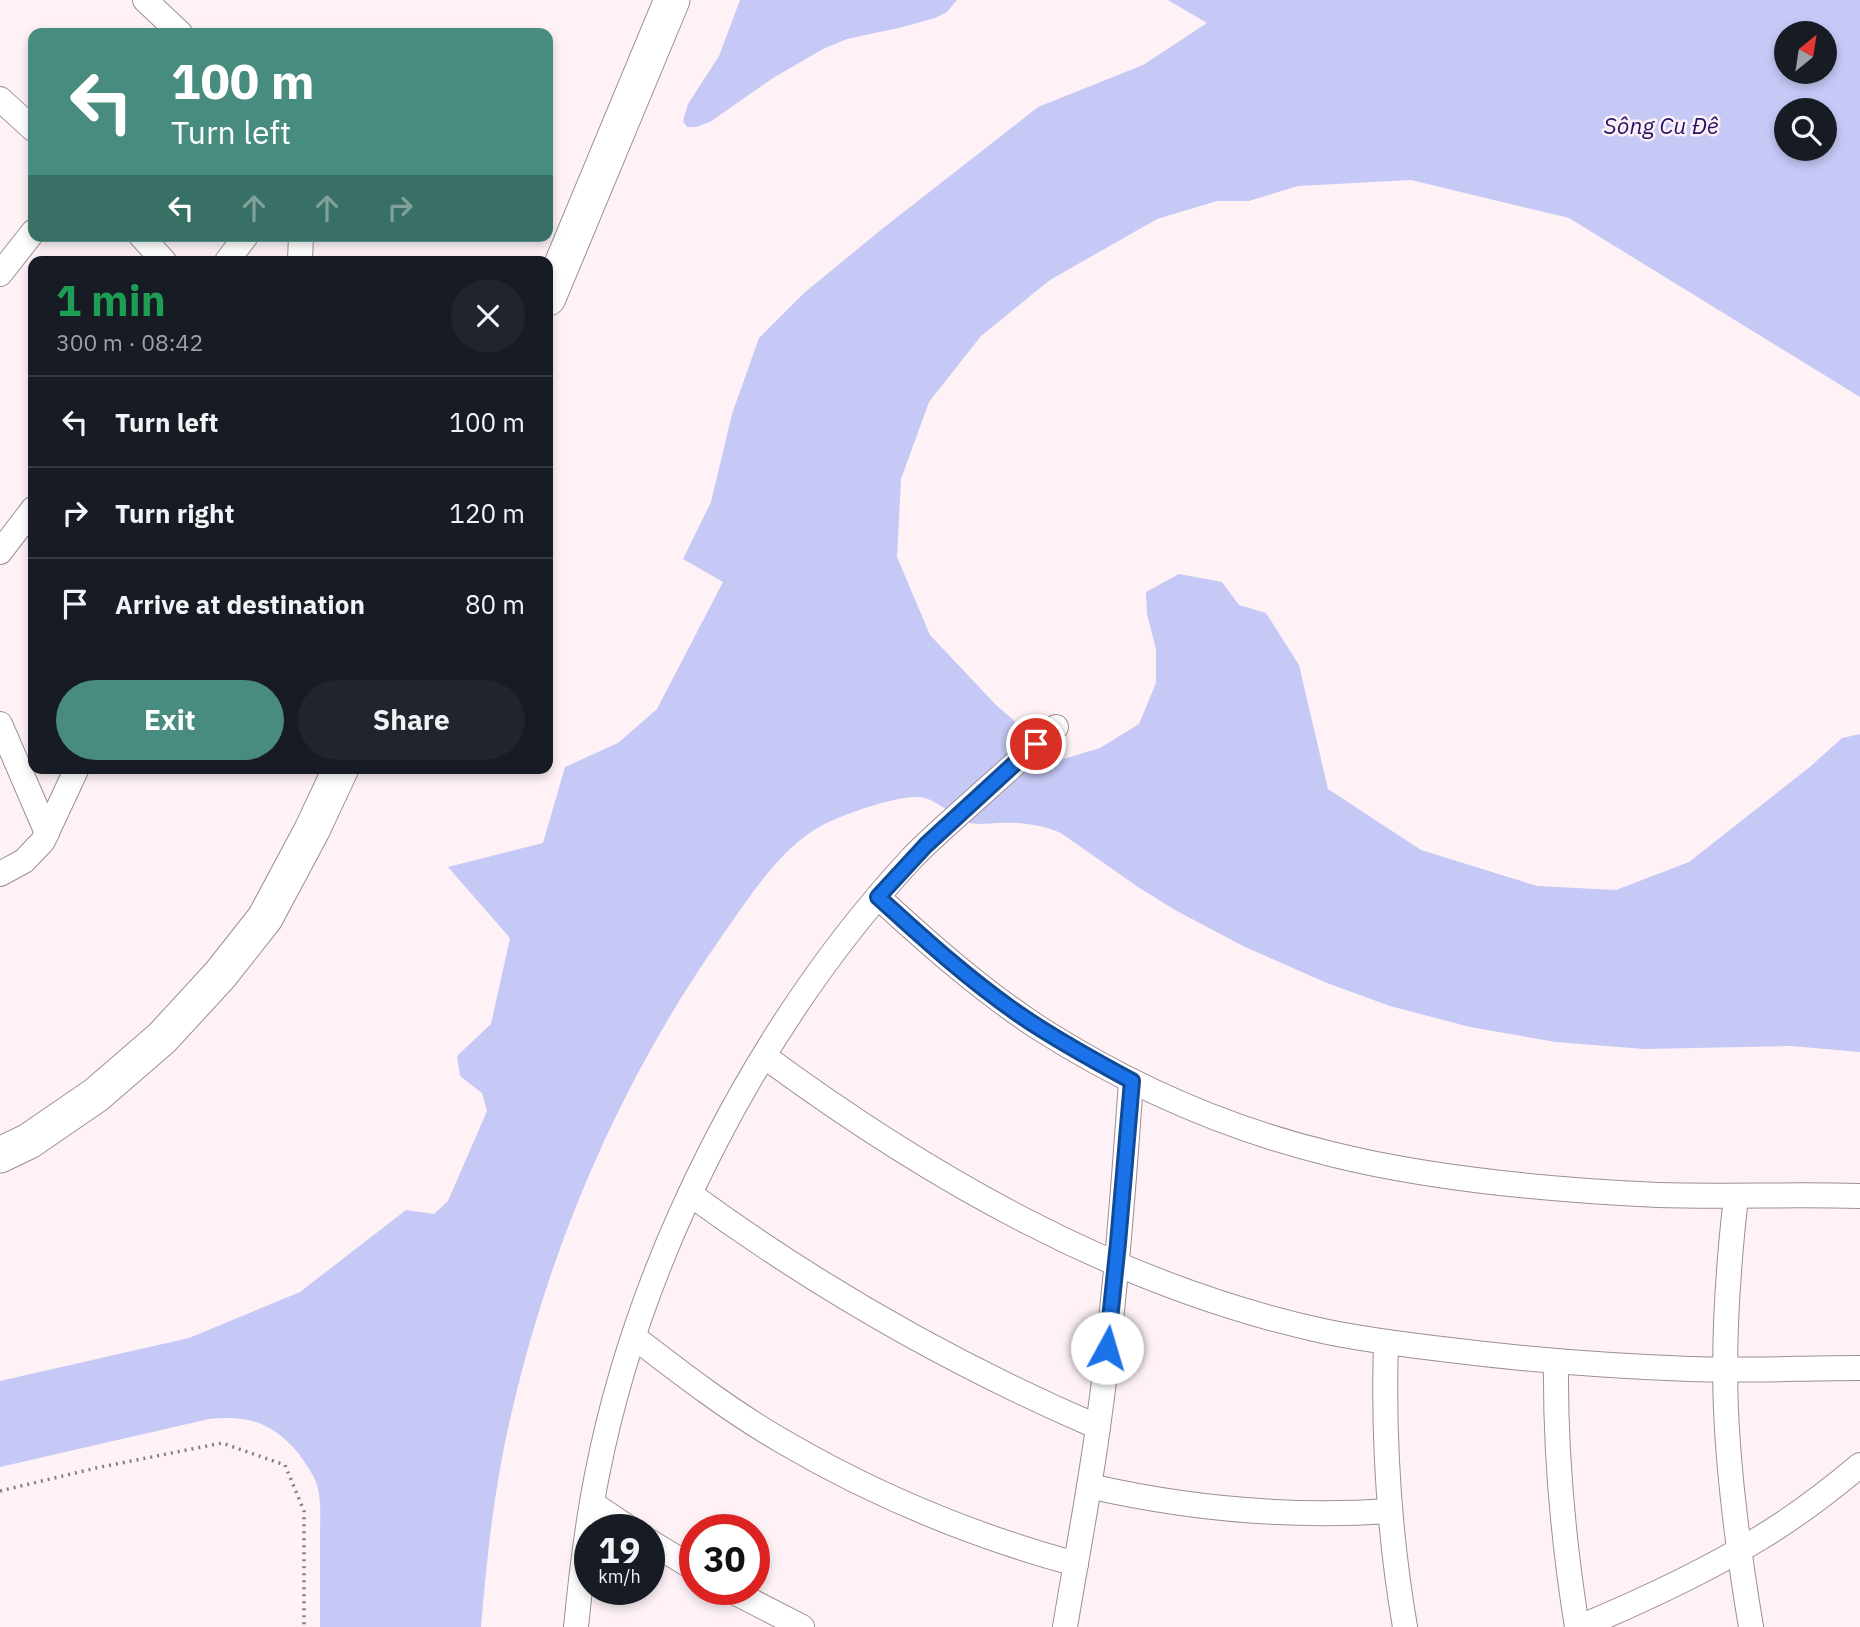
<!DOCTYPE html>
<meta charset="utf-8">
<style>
:root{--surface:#171b24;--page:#20242c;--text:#f1f3f6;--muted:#9ea1a6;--line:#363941;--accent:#488c7f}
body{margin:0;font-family:"IBM Plex Sans",sans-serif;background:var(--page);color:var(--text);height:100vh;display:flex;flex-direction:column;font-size:26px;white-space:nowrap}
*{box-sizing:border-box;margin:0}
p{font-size:23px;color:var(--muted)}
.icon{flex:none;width:38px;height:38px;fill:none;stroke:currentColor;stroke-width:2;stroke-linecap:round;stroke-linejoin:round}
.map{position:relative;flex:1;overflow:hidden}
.sheet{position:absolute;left:28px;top:256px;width:525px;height:518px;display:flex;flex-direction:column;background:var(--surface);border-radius:14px;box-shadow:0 4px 10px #0003}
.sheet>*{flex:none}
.top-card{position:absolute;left:28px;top:28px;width:525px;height:214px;border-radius:14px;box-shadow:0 4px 10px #0003;background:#488c7f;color:#fff;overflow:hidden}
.needle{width:46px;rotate:30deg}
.buttons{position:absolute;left:1774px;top:21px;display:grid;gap:14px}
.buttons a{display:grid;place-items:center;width:63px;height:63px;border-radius:50%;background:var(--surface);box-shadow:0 4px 10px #0003;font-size:35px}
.speed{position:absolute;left:574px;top:1514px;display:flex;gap:14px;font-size:35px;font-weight:700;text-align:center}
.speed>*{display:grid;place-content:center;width:91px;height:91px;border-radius:50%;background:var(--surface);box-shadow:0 4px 10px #0003;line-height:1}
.speed small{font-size:18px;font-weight:400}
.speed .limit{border:10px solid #d22;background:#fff;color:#111}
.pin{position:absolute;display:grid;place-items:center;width:60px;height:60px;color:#fff;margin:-30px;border:4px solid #fff;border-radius:50%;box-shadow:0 2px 7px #0007}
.me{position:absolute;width:77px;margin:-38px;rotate:6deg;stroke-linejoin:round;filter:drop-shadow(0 0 5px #0008)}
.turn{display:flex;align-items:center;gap:24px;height:147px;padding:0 28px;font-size:32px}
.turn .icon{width:91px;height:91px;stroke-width:2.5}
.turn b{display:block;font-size:49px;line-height:60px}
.lanes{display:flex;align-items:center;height:66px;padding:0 28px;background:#0003;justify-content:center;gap:35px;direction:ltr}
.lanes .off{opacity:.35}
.round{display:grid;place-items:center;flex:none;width:74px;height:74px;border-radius:37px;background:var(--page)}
.headline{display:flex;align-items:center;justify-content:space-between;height:119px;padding:0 28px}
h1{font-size:42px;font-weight:800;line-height:52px;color:#1e9e55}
.cta{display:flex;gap:14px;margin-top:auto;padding:14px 28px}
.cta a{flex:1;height:80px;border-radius:42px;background:var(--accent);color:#fff;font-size:28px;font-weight:800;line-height:80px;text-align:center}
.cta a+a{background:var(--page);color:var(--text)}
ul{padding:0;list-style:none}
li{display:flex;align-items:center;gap:21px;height:91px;padding:0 28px;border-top:2px solid var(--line)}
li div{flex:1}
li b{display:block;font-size:26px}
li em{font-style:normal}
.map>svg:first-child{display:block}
.water{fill:#c6c8f6;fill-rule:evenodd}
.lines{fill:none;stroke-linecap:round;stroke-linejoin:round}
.minor-casing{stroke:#9d8f95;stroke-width:26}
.highway-casing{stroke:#9d8f95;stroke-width:37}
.path{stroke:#857d80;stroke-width:3.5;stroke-dasharray:2 5;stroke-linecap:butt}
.minor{stroke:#fff;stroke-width:24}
.highway{stroke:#fff;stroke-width:35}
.route-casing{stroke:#114b97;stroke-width:18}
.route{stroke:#1a73e8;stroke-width:12}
.labels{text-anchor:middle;stroke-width:5;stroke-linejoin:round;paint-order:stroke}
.water-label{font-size:23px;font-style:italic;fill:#251569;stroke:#fef2f7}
</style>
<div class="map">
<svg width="1860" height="1627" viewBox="0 0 1860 1627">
<rect width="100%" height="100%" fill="#fef2f7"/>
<g class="water">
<path d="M740,0h217l-10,12 -12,6 -32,9 -56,12 -24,10 -50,29 -63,44 -14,5h-9l-4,-6 5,-17 31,-48z"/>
<path d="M1168,0h692v397l-291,-179 -158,-38 -113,6 -49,15h-32l-60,18 -107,61 -69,56 -52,66 -28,77 -4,78 33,78 66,70 64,55 40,-12 39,-24 17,-41v-34l-9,-35 -1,-22 33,-18 43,8 17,23 27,8 33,52 29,124 93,61 116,36 79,4 73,-28 122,-96 31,-28 18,-4v318l-69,-6 -147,3 -88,-7 -86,-15 -80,-21 -63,-23 -84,-37 -68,-36 -37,-23 -77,-54c-21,-9 -40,-11 -62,-10 -9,0 -21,2 -29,0 -16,-5 -29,-20 -45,-25 -21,-6 -84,17 -104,28 -41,22 -73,73 -99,110 -100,142 -171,306 -210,475 -17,70 -25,144 -31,216h-161c0,-31 0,-61 0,-92 0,-17 2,-36 -4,-53 -4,-10 -11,-19 -17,-28 -26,-31 -50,-39 -90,-35l-209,48v-86l189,-43 111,-46 106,-82 28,4 14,-13 39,-90 -5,-18 -22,-17 -3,-20 34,-32 19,-86 -62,-71 95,-24 22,-76 53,-24 39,-34 66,-127 -40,-23 28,-57 21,-88 27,-76 45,-45 78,-64 156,-122 105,-42 64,-42zM1787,33h38v39h-38zM1787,110h38v39h-38z"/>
</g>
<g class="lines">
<defs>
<g id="minor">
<path d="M145,0l35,33"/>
<path d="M0,99l33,30"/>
<path d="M141,236l23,25"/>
<path d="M227,261l19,-25"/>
<path d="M300,261l1,-25"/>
<path d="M0,274l33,-42"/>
<path d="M0,552l33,-43"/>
<path d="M0,724l47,109"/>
<path d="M0,874l24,-13 19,-20 34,-73"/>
<path d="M878,897c51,47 103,93 161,131 89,57 189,101 292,126 104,26 220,36 327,41 67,2 135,-1 202,1"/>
<path d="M764,1056c167,123 354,230 559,275 42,9 84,14 127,19 80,10 160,16 240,19 57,2 113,-1 170,-1"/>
<path d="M690,1194c127,93 264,171 408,233"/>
<path d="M1736,1197c-8,70 -13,142 -10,213 3,73 13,145 25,217"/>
<path d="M634,1337c48,37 96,74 148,104 92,54 191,95 294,123"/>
<path d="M1386,1342c-3,95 3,191 19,285"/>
<path d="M1556,1361c-1,90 7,178 21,266"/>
<path d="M1089,1486c101,23 198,32 301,25"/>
<path d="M593,1504l39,26"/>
<path d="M649,1541l46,28"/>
<path d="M728,1589l74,38"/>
<path d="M576,1627c5,-51 11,-102 21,-152 43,-220 162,-451 314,-616 18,-19 38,-36 58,-54 29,-26 58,-52 87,-78"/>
<path d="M1065,1627c11,-67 24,-133 33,-200 16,-115 25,-231 33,-346"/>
<path d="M1580,1627c62,-26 123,-54 180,-89 35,-21 68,-46 100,-73"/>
</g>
<g id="highway">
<path d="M548,298l124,-298"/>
<path d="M0,1155l29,-14 67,-46 66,-57 58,-63 45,-57 47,-88 29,-62"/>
</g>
</defs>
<use href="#minor" class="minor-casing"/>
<use href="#highway" class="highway-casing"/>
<path class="path" d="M0,1491l96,-23 126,-25 63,22 19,46v116"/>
<use href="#minor" class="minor"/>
<use href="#highway" class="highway"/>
</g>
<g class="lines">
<defs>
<path id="route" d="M1036,744l-110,101 -48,52c45,41 91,83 142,118 35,24 73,45 112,66l-14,162 -11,105"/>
</defs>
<use href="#route" class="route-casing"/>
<use href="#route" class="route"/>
</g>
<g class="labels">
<g class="water-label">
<text x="1661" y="134">Sông Cu Đê</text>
</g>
</g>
</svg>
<div class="buttons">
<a><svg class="needle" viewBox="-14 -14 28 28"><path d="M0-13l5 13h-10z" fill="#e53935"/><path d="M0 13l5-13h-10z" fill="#9ea1a6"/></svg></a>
<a><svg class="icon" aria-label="search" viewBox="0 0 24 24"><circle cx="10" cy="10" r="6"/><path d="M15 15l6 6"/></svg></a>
</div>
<div class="speed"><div>19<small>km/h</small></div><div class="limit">30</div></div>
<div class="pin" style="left:1036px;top:744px;background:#d93025"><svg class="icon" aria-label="arrive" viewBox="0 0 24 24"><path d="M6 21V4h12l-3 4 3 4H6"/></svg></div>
<svg class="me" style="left:1107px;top:1348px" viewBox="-20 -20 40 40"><circle r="19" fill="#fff"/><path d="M0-13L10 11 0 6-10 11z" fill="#1a73e8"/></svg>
<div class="top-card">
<div class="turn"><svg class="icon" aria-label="left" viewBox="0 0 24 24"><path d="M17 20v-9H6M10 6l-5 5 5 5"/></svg><div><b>100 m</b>Turn left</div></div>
<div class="lanes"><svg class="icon" aria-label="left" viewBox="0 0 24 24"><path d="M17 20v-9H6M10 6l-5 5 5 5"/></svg><svg class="icon off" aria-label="ahead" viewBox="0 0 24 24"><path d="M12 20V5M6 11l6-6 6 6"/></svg><svg class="icon off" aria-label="ahead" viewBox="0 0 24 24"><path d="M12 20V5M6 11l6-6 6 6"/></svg><svg class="icon off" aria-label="right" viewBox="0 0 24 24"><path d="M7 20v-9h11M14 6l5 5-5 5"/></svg></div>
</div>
<section class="sheet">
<div class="headline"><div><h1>1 min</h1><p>300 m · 08:42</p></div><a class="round"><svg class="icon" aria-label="close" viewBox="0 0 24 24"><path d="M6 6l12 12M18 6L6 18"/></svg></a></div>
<ul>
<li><svg class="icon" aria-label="left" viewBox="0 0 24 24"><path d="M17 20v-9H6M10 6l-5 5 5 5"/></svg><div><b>Turn left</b></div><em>100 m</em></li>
<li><svg class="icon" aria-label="right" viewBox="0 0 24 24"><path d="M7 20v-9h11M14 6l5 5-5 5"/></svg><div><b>Turn right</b></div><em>120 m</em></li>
<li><svg class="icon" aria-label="arrive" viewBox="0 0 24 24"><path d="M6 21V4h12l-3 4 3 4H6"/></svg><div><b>Arrive at destination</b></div><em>80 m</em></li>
</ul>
<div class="cta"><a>Exit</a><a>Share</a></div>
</section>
</div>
